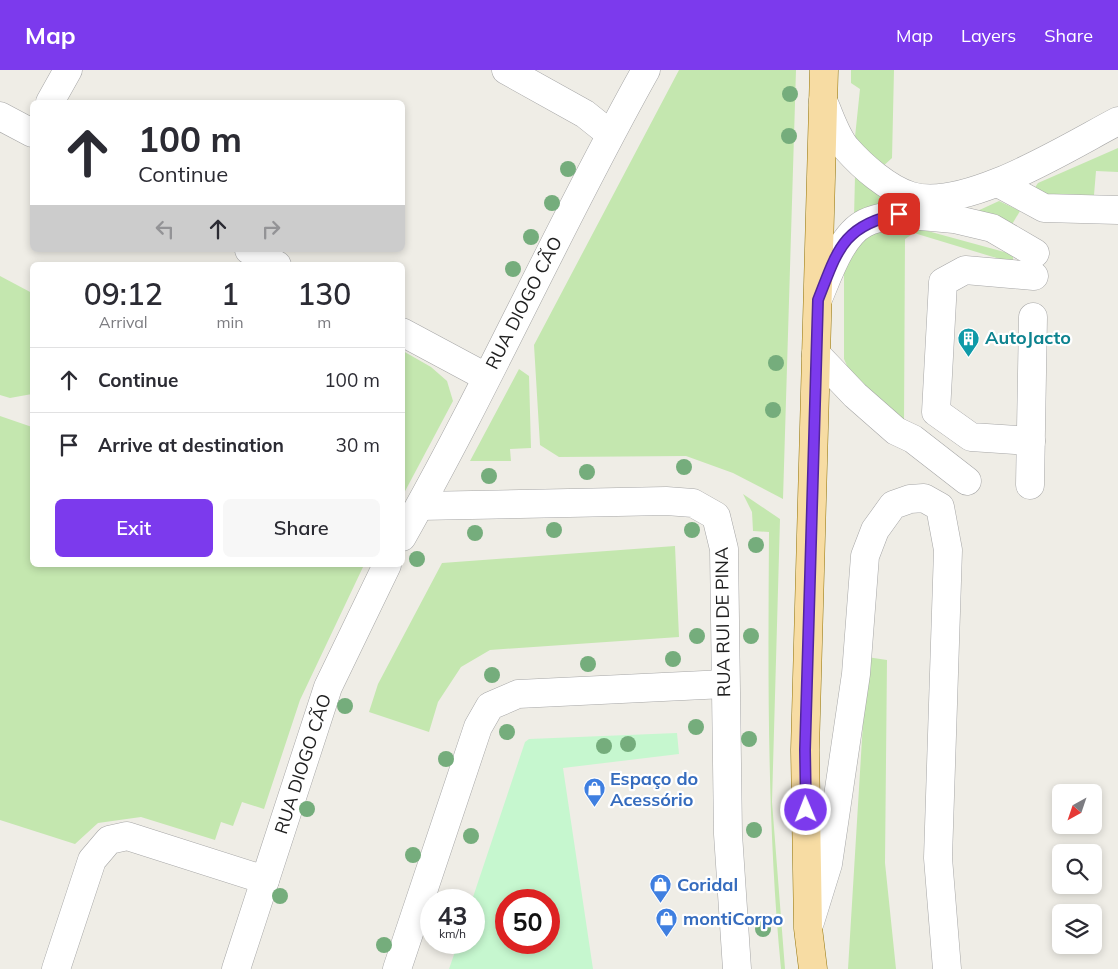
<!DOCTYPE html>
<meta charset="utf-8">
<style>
:root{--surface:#fff;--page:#f7f7f7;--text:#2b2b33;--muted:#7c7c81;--line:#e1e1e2;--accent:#7c3aed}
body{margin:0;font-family:Mulish,sans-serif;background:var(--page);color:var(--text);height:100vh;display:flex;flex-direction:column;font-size:19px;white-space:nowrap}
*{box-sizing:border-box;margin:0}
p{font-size:16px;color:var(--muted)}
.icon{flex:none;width:28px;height:28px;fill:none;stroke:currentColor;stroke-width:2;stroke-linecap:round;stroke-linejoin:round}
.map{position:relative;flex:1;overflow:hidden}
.sheet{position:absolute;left:30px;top:192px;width:375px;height:305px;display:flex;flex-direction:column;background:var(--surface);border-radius:8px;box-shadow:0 2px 8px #0003}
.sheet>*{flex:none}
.top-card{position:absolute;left:30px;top:30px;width:375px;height:152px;border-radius:8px;box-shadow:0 2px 8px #0003;background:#fff;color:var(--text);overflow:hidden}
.needle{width:32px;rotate:220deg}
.fabs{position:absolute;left:1052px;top:714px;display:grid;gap:10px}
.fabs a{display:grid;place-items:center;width:50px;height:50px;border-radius:8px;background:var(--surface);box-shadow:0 2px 8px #0003;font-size:25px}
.speed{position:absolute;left:420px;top:819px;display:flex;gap:10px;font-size:25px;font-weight:700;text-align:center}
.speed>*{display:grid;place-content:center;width:65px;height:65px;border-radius:50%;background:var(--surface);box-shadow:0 2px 8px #0003;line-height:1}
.speed small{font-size:12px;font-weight:400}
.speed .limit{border:8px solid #d22;background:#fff;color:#111}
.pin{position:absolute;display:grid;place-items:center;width:42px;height:42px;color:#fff;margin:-21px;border-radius:10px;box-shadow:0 2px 8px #0006}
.me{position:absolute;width:55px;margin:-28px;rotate:359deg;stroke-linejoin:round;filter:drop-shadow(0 0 4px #0008)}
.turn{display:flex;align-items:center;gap:18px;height:105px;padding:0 25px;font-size:22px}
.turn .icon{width:65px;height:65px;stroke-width:2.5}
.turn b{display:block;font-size:35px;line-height:42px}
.lanes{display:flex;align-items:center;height:48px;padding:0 25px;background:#0003;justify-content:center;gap:25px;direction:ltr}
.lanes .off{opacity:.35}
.eta{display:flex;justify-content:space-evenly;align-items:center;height:85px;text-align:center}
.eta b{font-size:30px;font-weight:600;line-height:35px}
.primary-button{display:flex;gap:10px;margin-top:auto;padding:10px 25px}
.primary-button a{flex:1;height:58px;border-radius:8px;background:var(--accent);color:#fff;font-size:20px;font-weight:600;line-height:58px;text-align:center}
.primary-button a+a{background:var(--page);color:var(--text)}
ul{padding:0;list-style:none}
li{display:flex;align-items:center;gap:15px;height:65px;padding:0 25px;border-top:1px solid var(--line)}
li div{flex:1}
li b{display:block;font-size:19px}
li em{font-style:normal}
header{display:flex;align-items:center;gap:30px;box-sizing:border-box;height:70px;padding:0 25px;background:var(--accent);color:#fff}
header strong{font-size:24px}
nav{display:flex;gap:28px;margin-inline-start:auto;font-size:18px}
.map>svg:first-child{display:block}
.grass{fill:#c4e7af}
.park{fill:#c6f7cf;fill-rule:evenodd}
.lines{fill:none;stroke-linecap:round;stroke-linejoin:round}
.minor-casing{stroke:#a6a6a6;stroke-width:29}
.major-casing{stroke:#937408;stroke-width:29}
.minor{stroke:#fff;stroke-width:28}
.major{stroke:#f7dca3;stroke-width:28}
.tree{fill:#75ad7c}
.route-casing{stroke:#51269a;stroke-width:12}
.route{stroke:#7c3aed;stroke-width:9}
.labels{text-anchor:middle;stroke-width:4.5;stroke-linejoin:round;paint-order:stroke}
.street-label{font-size:18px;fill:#1f1f1f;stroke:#fff}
.culture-label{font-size:18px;font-weight:bold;fill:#0d838f;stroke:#fff;text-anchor:start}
.shop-label{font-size:18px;font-weight:bold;fill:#366cbe;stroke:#fff;text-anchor:start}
</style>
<header>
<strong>Map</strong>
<nav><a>Map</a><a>Layers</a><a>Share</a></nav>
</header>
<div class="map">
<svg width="1118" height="899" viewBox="0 0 1118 899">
<rect width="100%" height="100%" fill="#efede6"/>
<g class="grass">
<path d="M679,0h117l-13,429 -50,-26 -47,-17 -127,1 -19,-12 -6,-100z"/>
<path d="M851,0h43l-2,88 -11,10 -26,-31 5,-48 -9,-6z"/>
<path d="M1118,78v24l-22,-1 -2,24 -55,-1 -5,-5 4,-6z"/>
<path d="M855,106l35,22 -36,20z"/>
<path d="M999,131l21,10 -9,15 -38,-13z"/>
<path d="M913,157l95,26 5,4v6l-99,-30 -9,6 -1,185 -48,-38 -12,-27v-88l16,-30 13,-8z"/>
<path d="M0,206l32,17v101l-22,4 -10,-3z"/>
<path d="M403,281l28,16 16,14 6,20 -50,94z"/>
<path d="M519,299l10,7 2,72 -21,1 1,12h-41z"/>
<path d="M0,346l32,11v138h327l4,2 -63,133 -36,109 -22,-7 -9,24 -12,-4 -6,18 -74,-23 -43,6 -23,21 -75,-24z"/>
<path d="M743,424l37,25 -8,283 13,167h-4c-14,-146 -13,-291 -12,-437l-16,-1 -1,-19z"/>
<path d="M675,476l4,91 -189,13 -29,17 -23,35 -9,30 -60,-20 9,-28 64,-121z"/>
<path d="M867,587l20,3 -2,203 11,106h-48z"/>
</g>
<path class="park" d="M677,663l2,21 -116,14 30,201h-144l9,-26 16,-1 -2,-42 53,-158 4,-3zM506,830h43v42h-43z"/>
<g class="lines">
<defs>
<g id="minor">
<path d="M506,0l79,44 25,20"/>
<path d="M823,31c7,15 13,36 24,48 15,17 41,40 64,47 55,16 157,-49 207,-75"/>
<path d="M50,32l18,-32"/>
<path d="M0,46l32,17"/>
<path d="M998,113l46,25 74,2"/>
<path d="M249,180l28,15"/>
<path d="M818,229c10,-23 23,-64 47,-76 10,-5 23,-7 34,-9l55,5 38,9 43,25"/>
<path d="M402,262l84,45"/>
<path d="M816,284l39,41 41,36 17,8 54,42"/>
<path d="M1031,371l-60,-4 -35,-25 7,-130 22,-12 69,6"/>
<path d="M1030,415l3,-168"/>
<path d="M420,436l246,-5 27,2 23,13 8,33 4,285 9,135"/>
<path d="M402,467c87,-153 158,-314 244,-467"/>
<path d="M810,852l18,-58 28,-190 9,-118 10,-26 18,-25 17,-6 14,-1 16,9 8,43 -10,308 9,111"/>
<path d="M56,899l36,-109 17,-20 18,-4 138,44"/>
<path d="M236,899l92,-282 59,-122"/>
<path d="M397,899l81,-242 12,-21 28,-12 207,-10"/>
</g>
<path id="major" d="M813,899l-5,-41 -3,-178 19,-680"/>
</defs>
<use href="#minor" class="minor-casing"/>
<use href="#major" class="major-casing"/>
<use href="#minor" class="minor"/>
<use href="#major" class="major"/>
</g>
<g class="tree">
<circle cx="790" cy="24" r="8"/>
<circle cx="789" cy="66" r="8"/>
<circle cx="568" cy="99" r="8"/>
<circle cx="552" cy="133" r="8"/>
<circle cx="531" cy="167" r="8"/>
<circle cx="513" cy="199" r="8"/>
<circle cx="776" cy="293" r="8"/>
<circle cx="773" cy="340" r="8"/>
<circle cx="684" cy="397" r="8"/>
<circle cx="587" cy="402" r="8"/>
<circle cx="489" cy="406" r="8"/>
<circle cx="554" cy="460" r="8"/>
<circle cx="692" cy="460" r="8"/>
<circle cx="475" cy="463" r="8"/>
<circle cx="756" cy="475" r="8"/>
<circle cx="417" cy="489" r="8"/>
<circle cx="697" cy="566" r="8"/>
<circle cx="751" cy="566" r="8"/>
<circle cx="673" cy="589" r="8"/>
<circle cx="588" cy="594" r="8"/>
<circle cx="492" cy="605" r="8"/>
<circle cx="345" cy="636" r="8"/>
<circle cx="696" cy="657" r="8"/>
<circle cx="507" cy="662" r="8"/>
<circle cx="749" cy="669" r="8"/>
<circle cx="628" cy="674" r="8"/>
<circle cx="604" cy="676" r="8"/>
<circle cx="446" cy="689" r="8"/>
<circle cx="307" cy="739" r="8"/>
<circle cx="754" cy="760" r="8"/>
<circle cx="471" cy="766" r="8"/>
<circle cx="413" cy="785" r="8"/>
<circle cx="280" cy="826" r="8"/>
<circle cx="763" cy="859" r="8"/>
<circle cx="384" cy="875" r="8"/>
</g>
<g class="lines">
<defs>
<path id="route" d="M806,740l-1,-60 13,-450c19,-48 24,-75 81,-86"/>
</defs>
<use href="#route" class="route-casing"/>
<use href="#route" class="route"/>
</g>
<defs>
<symbol id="building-pin" viewBox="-11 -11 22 30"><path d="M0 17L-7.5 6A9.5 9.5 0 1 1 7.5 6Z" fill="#0f9aa8" stroke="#fff"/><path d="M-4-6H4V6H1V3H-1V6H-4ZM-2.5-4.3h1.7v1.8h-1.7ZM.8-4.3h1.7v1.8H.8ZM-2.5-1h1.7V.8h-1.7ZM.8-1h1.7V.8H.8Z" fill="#fff"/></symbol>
<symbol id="shop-pin" viewBox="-11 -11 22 30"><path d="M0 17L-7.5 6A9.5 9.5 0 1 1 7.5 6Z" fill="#3f7fe0" stroke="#fff"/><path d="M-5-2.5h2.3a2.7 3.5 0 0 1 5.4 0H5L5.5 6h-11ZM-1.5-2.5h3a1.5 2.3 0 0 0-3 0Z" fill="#fff"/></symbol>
</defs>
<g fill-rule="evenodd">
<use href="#building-pin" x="956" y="256" width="25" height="34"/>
<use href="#shop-pin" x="582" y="706" width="25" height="34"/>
<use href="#shop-pin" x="648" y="802" width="25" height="34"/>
<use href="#shop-pin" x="654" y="836" width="25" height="34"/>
</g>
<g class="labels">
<g class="street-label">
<text transform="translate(524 233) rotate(-63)" y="6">RUA DIOGO CÃO</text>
<text transform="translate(723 552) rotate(-91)" y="6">RUA RUI DE PINA</text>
<text transform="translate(303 694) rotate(-72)" y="6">RUA DIOGO CÃO</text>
</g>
<g class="culture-label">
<text x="985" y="274">AutoJacto</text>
</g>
<g class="shop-label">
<text x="610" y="715">Espaço do<tspan x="610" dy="21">Acessório</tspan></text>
<text x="677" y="821">Coridal</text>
<text x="683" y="855">montiCorpo</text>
</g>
</g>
</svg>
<div class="fabs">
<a><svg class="needle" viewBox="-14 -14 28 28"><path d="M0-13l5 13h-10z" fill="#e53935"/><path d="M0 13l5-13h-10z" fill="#7c7c81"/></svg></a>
<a><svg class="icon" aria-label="search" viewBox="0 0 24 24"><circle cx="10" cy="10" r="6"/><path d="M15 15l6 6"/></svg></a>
<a><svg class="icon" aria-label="layers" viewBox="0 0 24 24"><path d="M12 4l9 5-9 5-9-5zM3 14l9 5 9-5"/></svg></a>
</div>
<div class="speed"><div>43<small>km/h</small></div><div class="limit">50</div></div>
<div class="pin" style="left:899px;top:144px;background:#d93025"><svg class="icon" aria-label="arrive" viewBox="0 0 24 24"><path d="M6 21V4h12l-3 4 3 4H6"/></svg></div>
<svg class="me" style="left:806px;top:740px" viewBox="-20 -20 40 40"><circle r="17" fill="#7c3aed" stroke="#fff" stroke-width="3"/><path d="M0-11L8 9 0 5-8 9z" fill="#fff"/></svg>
<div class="top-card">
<div class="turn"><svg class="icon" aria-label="ahead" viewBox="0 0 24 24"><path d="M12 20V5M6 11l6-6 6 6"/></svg><div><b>100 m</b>Continue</div></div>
<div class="lanes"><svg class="icon off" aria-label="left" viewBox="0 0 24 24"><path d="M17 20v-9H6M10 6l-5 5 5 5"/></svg><svg class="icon" aria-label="ahead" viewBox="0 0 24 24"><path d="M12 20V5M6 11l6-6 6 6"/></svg><svg class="icon off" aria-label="right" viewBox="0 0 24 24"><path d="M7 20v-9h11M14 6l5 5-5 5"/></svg></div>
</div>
<section class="sheet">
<div class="eta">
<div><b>09:12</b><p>Arrival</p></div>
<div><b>1</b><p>min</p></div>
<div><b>130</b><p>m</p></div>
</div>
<ul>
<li><svg class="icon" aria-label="ahead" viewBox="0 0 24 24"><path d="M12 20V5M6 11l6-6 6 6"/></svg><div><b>Continue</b></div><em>100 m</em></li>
<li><svg class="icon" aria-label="arrive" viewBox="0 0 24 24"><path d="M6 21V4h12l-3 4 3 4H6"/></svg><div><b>Arrive at destination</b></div><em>30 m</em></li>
</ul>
<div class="primary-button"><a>Exit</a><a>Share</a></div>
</section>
</div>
